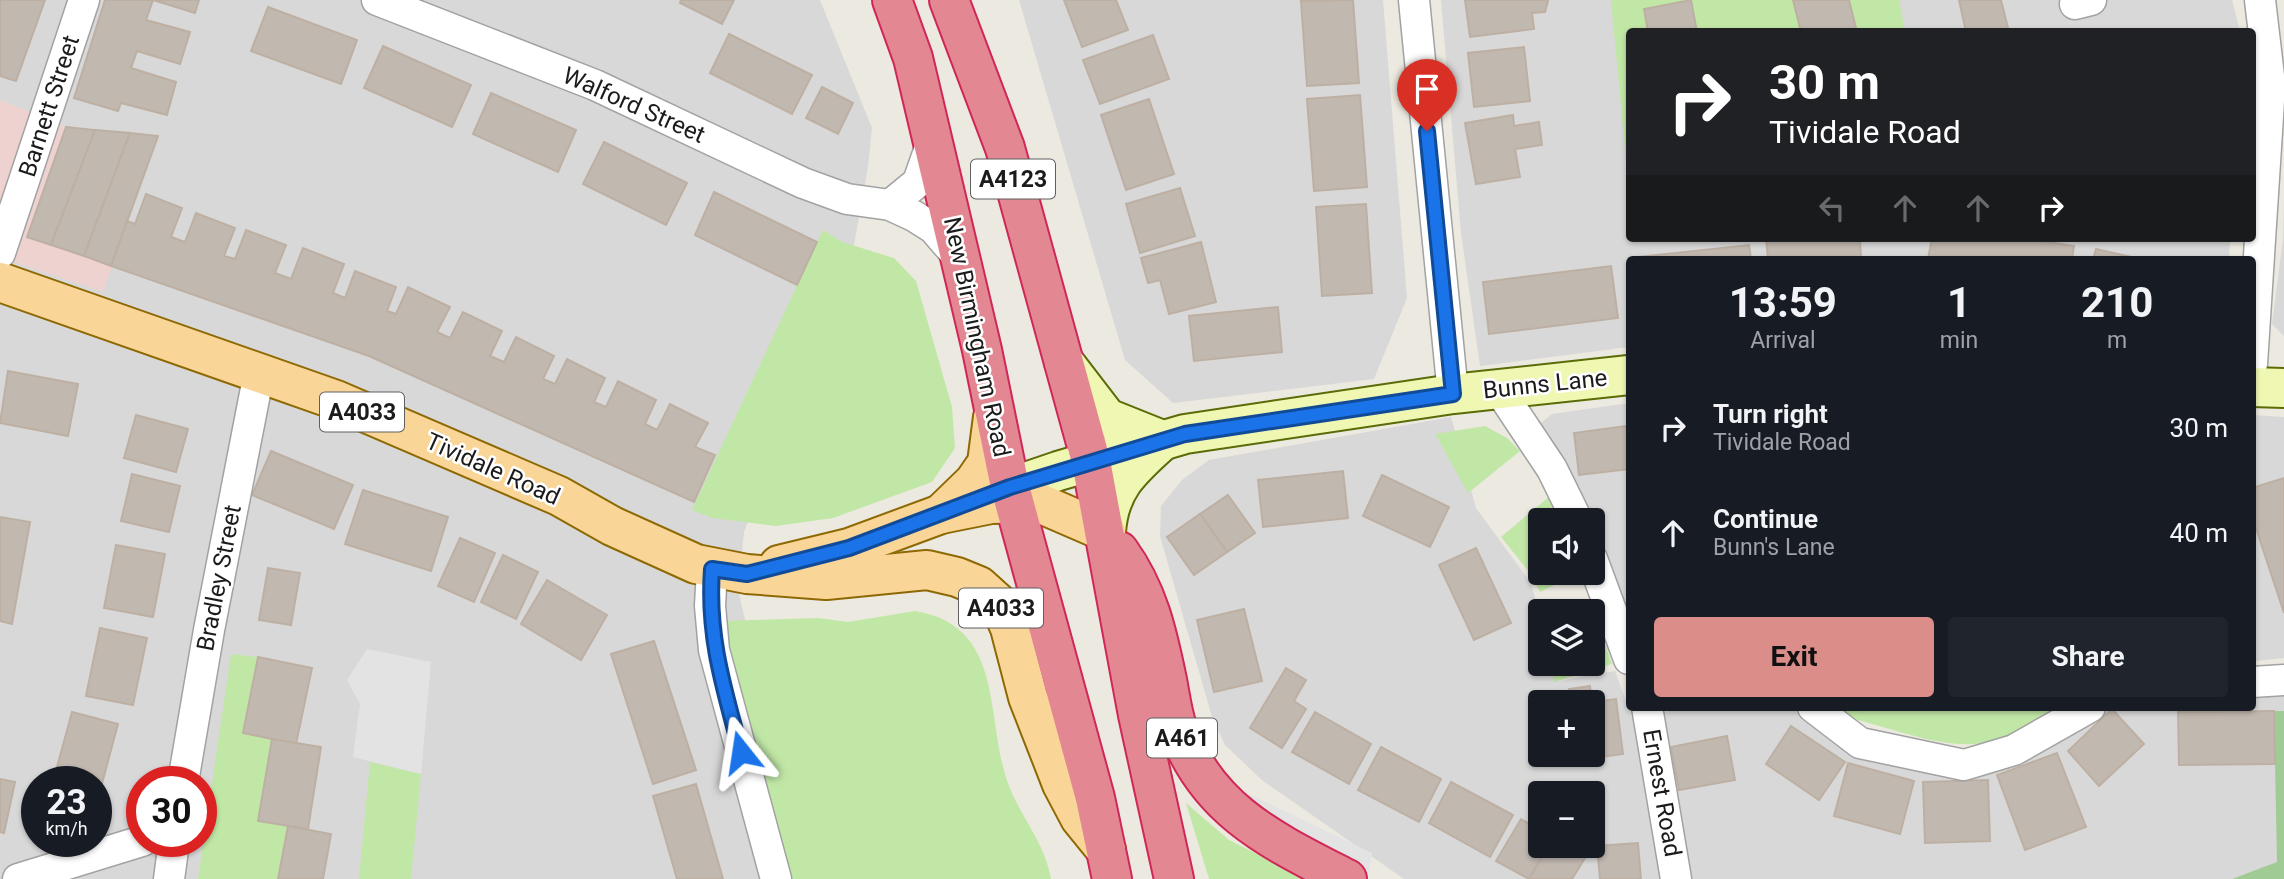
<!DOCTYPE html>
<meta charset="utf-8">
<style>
:root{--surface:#171b24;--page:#20242c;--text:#f1f3f6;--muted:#9ea1a6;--accent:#db8d89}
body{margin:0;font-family:Roboto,sans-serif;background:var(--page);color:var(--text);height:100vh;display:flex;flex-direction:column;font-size:26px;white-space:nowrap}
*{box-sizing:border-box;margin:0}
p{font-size:23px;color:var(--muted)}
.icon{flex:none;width:38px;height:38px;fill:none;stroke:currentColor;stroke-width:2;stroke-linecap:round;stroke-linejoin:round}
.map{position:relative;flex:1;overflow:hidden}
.panel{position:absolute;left:1626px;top:256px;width:630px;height:455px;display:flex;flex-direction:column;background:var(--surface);border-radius:7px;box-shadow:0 2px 5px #0004}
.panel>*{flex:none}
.guide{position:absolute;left:1626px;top:28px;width:630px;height:214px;border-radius:7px;box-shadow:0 2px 5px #0004;background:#202124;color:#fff;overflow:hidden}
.fabs{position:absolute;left:1528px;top:508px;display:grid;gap:14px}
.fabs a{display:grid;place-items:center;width:77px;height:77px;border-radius:7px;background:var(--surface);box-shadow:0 2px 5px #0004;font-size:35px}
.speed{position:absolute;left:21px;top:766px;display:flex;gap:14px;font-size:35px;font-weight:700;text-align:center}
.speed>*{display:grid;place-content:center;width:91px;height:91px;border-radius:50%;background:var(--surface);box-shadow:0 2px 5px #0004;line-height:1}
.speed small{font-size:18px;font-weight:400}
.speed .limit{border:10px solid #d22;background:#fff;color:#111}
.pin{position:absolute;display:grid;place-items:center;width:60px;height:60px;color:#fff;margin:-72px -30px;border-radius:50% 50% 50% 0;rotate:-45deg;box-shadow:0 0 7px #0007}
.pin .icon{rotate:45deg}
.me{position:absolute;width:77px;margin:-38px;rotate:345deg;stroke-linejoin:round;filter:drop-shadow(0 0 5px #0008)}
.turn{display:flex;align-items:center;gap:24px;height:147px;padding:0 28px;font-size:32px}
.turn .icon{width:91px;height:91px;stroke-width:2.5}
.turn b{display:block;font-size:49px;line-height:60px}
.lanes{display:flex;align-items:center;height:66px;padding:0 28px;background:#0003;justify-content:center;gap:35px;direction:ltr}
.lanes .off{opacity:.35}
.eta{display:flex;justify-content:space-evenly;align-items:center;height:119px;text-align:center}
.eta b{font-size:42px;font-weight:700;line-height:49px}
.cta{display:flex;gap:14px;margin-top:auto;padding:14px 28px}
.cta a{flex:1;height:80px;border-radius:7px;background:var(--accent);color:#111;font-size:28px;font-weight:700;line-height:80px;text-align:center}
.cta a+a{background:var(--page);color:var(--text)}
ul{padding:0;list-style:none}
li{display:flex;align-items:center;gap:21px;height:105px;padding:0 28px}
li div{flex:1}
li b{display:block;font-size:26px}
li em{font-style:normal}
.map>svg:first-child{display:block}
.residential{fill:#d9d8d8;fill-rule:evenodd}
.commercial{fill:#eed2cf}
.grass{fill:#c1e7a6}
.forest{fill:#a1cb95}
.parking{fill:#e3e3e3}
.building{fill:#c1b8b0;stroke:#bdb0a3;stroke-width:2}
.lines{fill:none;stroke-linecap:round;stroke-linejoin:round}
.street-casing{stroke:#a2a2a2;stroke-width:33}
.secondary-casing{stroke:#5b6c07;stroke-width:42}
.primary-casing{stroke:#8e6903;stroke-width:42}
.highway-casing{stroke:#d02756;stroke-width:42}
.street{stroke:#fff;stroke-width:30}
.secondary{stroke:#eff7b3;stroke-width:38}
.primary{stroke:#f9d698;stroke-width:38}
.highway{stroke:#e38893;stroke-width:38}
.route-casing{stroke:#114b97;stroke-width:18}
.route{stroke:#1a73e8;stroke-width:12}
.labels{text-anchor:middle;stroke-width:5;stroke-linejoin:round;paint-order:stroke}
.shield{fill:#fff;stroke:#5f5f5f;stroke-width:2}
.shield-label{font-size:23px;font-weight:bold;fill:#1b1b1b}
.street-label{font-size:24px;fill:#1b1b1b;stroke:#fff}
</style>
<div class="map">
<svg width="2284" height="879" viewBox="0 0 2284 879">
<rect width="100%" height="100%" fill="#ece9e0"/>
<g class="residential">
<path d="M0,0h820l52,128 -4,39 -14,78 -110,287 -6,58 69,289h-807zM37,782h59v60h-59zM142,782h59v60h-59z"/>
<path d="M1019,0h364l24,298 -33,81 -201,24 -48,-43z"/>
<path d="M1441,0h791l8,31 -611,1v206h601l-1,21h-600v88l-149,19 -19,-133z"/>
<path d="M2284,199v137l-12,-12 11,-85z"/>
<path d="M1629,403v216l-37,-99 -52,-96 12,-10z"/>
<path d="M2252,415l32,2v241l-28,3h-4z"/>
<path d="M1451,417l25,91 55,75 9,33v47h13l5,18 57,-10 18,49 51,-13h123l48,35 115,22 110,-57h172v-16h32v179l-31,9h-849l-141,-98 -38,-36 -13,-28 -52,-181 1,-30 21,-26 27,-20zM1540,702h52v52h-52zM1540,793h52v52h-52z"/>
</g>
<path class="commercial" d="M0,100l66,27 92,9 -55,156 -103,-35z"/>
<g class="grass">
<path d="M1611,0h288l6,31 -276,1v139h-2z"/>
<path d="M823,230l19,12 52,16 22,23 36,126 3,41 -23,34 -99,36 -57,8 -63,-8 -21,-8z"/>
<path d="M1485,426l22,12 13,13 -52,42 -33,-59z"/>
<path d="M1550,496l13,24h-23v52l40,1 -40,19 -10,-19 -29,-36z"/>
<path d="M1590,603l22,61 -58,18 -4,-19h42v-52h-26z"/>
<path d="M915,611c92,15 69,109 94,175 13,33 36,57 42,93h-260l-66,-227 -3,-31 96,-3 30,4z"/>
<path d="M231,654l27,3 -15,76 29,6 -13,82 29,5 -10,53h-80z"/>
<path d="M1840,707h220c-16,9 -31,20 -47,28 -54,24 -110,-5 -164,-17z"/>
<path d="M370,762l51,12 -10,105h-52z"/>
<path d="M1186,803l43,37 79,39h-99z"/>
</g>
<path class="forest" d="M2274,711h10v168h-52l45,-17z"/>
<g class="parking">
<path d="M367,649l64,13 -10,112 -68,-17 7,-53 -13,-24z"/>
<path d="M1251,795l121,58 -3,21 -91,-45 -43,-29z"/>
</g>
<g class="building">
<path d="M0,0h45l-29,81 -16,-5z"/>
<path d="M105,0h48l-7,20 44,12 -10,32 -43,-13 -6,17 45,14 -9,33 -46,-12 -3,8 -44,-13z"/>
<path d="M153,0h46l-4,13z"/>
<path d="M681,0h53l-12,24 -42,-21z"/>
<path d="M1064,0h52l12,30 -46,17z"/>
<path d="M1353,0l6,83 -52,3 -6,-85z"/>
<path d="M1465,0h83v1l-3,11 -13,1 2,16 -64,8z"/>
<path d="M1691,0l6,32h-49l-4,-23z"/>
<path d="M1793,0h56l8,32h-56z"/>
<path d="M1959,0h42l8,32h-43z"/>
<path d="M268,7l89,33 -16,44 -90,-33z"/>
<path d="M729,34l83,41 -20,39 -82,-41z"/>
<path d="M1153,35l16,44 -69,25 -17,-44z"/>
<path d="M383,46l88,39 -19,42 -88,-39z"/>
<path d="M1524,47l6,54 -56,6 -6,-54z"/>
<path d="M822,87l31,16 -15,31 -32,-16z"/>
<path d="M491,93l85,37 -18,42 -85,-38z"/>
<path d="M1360,95l7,92 -53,4 -7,-92z"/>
<path d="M1149,99l25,75 -48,16 -25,-75z"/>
<path d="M1513,115l1,11 25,-4 3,23 -27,4 5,28 -44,7 -11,-61z"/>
<path d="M66,127l29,3 -44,115 -24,-8z"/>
<path d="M95,130l35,3 -46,123 -33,-11z"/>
<path d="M130,133l28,3 -47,130 -27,-10z"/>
<path d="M604,142l83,41 -21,42 -83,-41z"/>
<path d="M1180,188l15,48 -55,17 -14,-49z"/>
<path d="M714,192l103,50 -20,43 -102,-50z"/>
<path d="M146,194l36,14 -11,29 14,5 11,-29 39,15 -11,28 11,3 11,-29 40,15 -11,28 16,6 12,-31 41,16 -11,29 12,5 10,-27 41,16 -9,24 9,3 12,-27 42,20 -13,25 13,6 13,-26 39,19 -12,25 14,6 12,-25 38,19 -11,23 12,5 12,-25 38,19 -11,24 12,5 12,-26 38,19 -11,24 12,6 13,-26 38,19 -13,24 20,8 -21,47 -325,-146 -258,-90 16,-45 8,3z"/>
<path d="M1366,204l6,89 -50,3 -6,-89z"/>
<path d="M1766,238h94l1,21h-93z"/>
<path d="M1932,238h90l52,8 -2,13h-144z"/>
<path d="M1201,242l15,60 -47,12 -9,-34 -12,3 -7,-25z"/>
<path d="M1749,245l2,14h-122v-1z"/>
<path d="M2096,249l31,7 14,3h-48z"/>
<path d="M1611,266l7,52 -129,16 -6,-52z"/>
<path d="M1278,307l4,45 -88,9 -5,-45z"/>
<path d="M8,371l70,13 -10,52 -68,-13z"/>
<path d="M136,415l52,14 -12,43 -52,-14z"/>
<path d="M1627,426l2,43 -50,6 -5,-42z"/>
<path d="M271,451l82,34 -19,44 -82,-34z"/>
<path d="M1343,471l5,47 -85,9 -5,-47z"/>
<path d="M132,474l48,12 -11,46 -48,-11z"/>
<path d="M1382,475l67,32 -19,40 -67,-31z"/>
<path d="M2284,478v135l-32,-97v-28z"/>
<path d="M363,490l85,27 -17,54 -86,-27z"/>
<path d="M1228,495l27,38 -28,19 -27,-38z"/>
<path d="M1200,514l27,38 -33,23 -27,-38z"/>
<path d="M0,517l30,5 -18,102 -12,-3z"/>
<path d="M460,538l35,15 -21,49 -36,-16z"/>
<path d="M116,545l49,9 -12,63 -49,-9z"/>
<path d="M1476,548l35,75 -37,17 -35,-75z"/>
<path d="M503,555l35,17 -22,47 -35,-17z"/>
<path d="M268,568l32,5 -9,52 -32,-5z"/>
<path d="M547,580l60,35 -26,45 -60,-36z"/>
<path d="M1244,609l18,72 -48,11 -17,-72z"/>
<path d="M100,628l47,10 -14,67 -47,-9z"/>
<path d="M654,641l42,129 -43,14 -42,-130z"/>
<path d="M258,657l54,11 -16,76 -53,-11z"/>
<path d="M1286,668l20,12 -12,21 12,8 -24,39 -32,-20z"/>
<path d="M1590,686l2,16h-21l-2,-13z"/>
<path d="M1616,699l7,55 -44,6 -1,-6h14v-52z"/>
<path d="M2112,709l32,35 -45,42 -31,-35z"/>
<path d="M2274,711l1,53 -96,1 -1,-53z"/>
<path d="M72,712l46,12 -18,67 -4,-1v-8h-28l-14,-4z"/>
<path d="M1315,712l56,32 -22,40 -57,-32z"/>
<path d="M1791,726l54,36 -26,38 -53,-36z"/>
<path d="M1727,736l8,44 -56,10 -8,-43z"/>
<path d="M272,739l49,8 -13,82 -50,-8z"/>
<path d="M1381,747l60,32 -22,43 -61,-32z"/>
<path d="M2057,753l29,74 -61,23 -28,-75z"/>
<path d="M1848,763l66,18 -14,53 -66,-18z"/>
<path d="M0,779l15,3 -11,51 -4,-1z"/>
<path d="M1988,780l2,61 -65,2 -2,-61z"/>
<path d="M1451,782l62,33 -23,42 -61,-34z"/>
<path d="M696,784l27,95h-46l-24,-83z"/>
<path d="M1521,819l19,11v15h9l-20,34 -33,-18z"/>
<path d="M288,826l43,8 -8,45h-45z"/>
<path d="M1638,843l3,36h-41l-3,-33z"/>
<path d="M1549,845h16l20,13 -13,21h-43z"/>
</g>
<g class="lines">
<defs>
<g id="street">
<path d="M377,0l218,85 208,98 44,16 43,6 24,11 19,12 27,31"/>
<path d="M1414,0l39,394"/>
<path d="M2075,4l16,-4"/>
<path d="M890,205l28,-23 14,-40"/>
<path d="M0,253l84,-253"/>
<path d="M2252,364l18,-279 -10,-85"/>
<path d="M1500,391l52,78 25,51"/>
<path d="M1592,559l37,100"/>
<path d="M712,569l-2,37 4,44 62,229"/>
<path d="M2252,682l32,-2"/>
<path d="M1647,707l29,172"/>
<path d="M1813,707l47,36 104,22 50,-15 76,-43"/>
<path d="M183,782l26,-152 50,-257"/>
<path d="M18,879l124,-38"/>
<path d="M169,879l5,-37"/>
</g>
<g id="secondary">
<path d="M1064,362l43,56 55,22"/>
<path d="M2252,387l32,1"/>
<path d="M979,498l79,-27 127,-37 268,-40 176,-19"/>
<path d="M1106,532c3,-44 24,-62 55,-90"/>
</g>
<g id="primary">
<path d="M0,282l336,118 223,96 53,30 84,38 51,10 79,6 101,-10 30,7 22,9 21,19 10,23 18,69 34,87 18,34 26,32"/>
<path d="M941,514l33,-32 13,-19 6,-46"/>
<path d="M779,565l70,-17 92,-34 50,-10 48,-1 67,29"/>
</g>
<g id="highway">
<path d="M892,0l21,58 69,292 28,137 85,311 17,81"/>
<path d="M949,0l56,148 86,313 47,254 36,164"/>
<path d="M1119,551c29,40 38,81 48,129 3,15 5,32 10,47 30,84 96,114 170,152"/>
</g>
</defs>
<use href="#street" class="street-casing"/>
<use href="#secondary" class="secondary-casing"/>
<use href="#primary" class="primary-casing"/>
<use href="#highway" class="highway-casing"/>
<use href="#street" class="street"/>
<use href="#secondary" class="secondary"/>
<use href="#primary" class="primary"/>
<use href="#highway" class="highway"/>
</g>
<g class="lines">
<defs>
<path id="route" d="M741,752c-17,-63 -34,-116 -29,-183l35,5 102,-26 161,-61 175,-53 268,-40 -26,-263"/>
</defs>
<use href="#route" class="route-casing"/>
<use href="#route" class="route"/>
</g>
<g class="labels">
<g class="shield">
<rect x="971" y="159.5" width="84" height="39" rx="5"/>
<rect x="320" y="392.5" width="84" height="39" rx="5"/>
<rect x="959" y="588.5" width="84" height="39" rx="5"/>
<rect x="1147" y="718.5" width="70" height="39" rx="5"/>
</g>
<g class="shield-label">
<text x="1013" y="187">A4123</text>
<text x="362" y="420">A4033</text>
<text x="1001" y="616">A4033</text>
<text x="1182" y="746">A461</text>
</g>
<g class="street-label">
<text transform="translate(634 105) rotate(24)" y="8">Walford Street</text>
<text transform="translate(49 106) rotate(-72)" y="8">Barnett Street</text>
<text transform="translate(977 337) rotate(78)" y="8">New Birmingham Road</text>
<text transform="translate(1545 384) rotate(-6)" y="8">Bunns Lane</text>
<text transform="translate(493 469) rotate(24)" y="8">Tividale Road</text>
<text transform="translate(219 578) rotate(-79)" y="8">Bradley Street</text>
<text transform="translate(1662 793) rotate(80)" y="8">Ernest Road</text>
</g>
</g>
</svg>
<div class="fabs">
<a><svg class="icon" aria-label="sound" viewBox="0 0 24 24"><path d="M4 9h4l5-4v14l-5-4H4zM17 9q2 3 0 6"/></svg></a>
<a><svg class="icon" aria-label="layers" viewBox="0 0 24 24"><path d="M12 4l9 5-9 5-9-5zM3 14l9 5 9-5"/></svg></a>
<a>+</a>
<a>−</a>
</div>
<div class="speed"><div>23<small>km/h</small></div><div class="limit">30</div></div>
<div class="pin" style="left:1427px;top:131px;background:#d93025"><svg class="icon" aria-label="arrive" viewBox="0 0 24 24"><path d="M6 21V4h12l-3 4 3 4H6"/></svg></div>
<svg class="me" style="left:741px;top:752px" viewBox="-20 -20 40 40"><path d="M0-17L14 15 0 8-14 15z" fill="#1a73e8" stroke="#fff" stroke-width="4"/></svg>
<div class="guide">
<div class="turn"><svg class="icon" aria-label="right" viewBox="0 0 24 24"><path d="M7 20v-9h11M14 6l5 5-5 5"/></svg><div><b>30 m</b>Tividale Road</div></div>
<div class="lanes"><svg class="icon off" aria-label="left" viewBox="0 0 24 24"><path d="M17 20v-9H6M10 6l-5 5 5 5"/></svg><svg class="icon off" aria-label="ahead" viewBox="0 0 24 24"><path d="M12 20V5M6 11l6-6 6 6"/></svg><svg class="icon off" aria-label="ahead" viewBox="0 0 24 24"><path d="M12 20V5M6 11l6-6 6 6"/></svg><svg class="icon" aria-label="right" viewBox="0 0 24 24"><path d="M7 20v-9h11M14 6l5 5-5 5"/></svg></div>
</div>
<section class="panel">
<div class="eta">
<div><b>13:59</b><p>Arrival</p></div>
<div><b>1</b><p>min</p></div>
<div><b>210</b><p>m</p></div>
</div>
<ul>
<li><svg class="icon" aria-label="right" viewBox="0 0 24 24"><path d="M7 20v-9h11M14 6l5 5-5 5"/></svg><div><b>Turn right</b><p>Tividale Road</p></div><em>30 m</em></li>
<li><svg class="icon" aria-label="ahead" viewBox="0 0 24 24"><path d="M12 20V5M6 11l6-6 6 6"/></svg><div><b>Continue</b><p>Bunn's Lane</p></div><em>40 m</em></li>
</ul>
<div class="cta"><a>Exit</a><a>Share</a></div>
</section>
</div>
